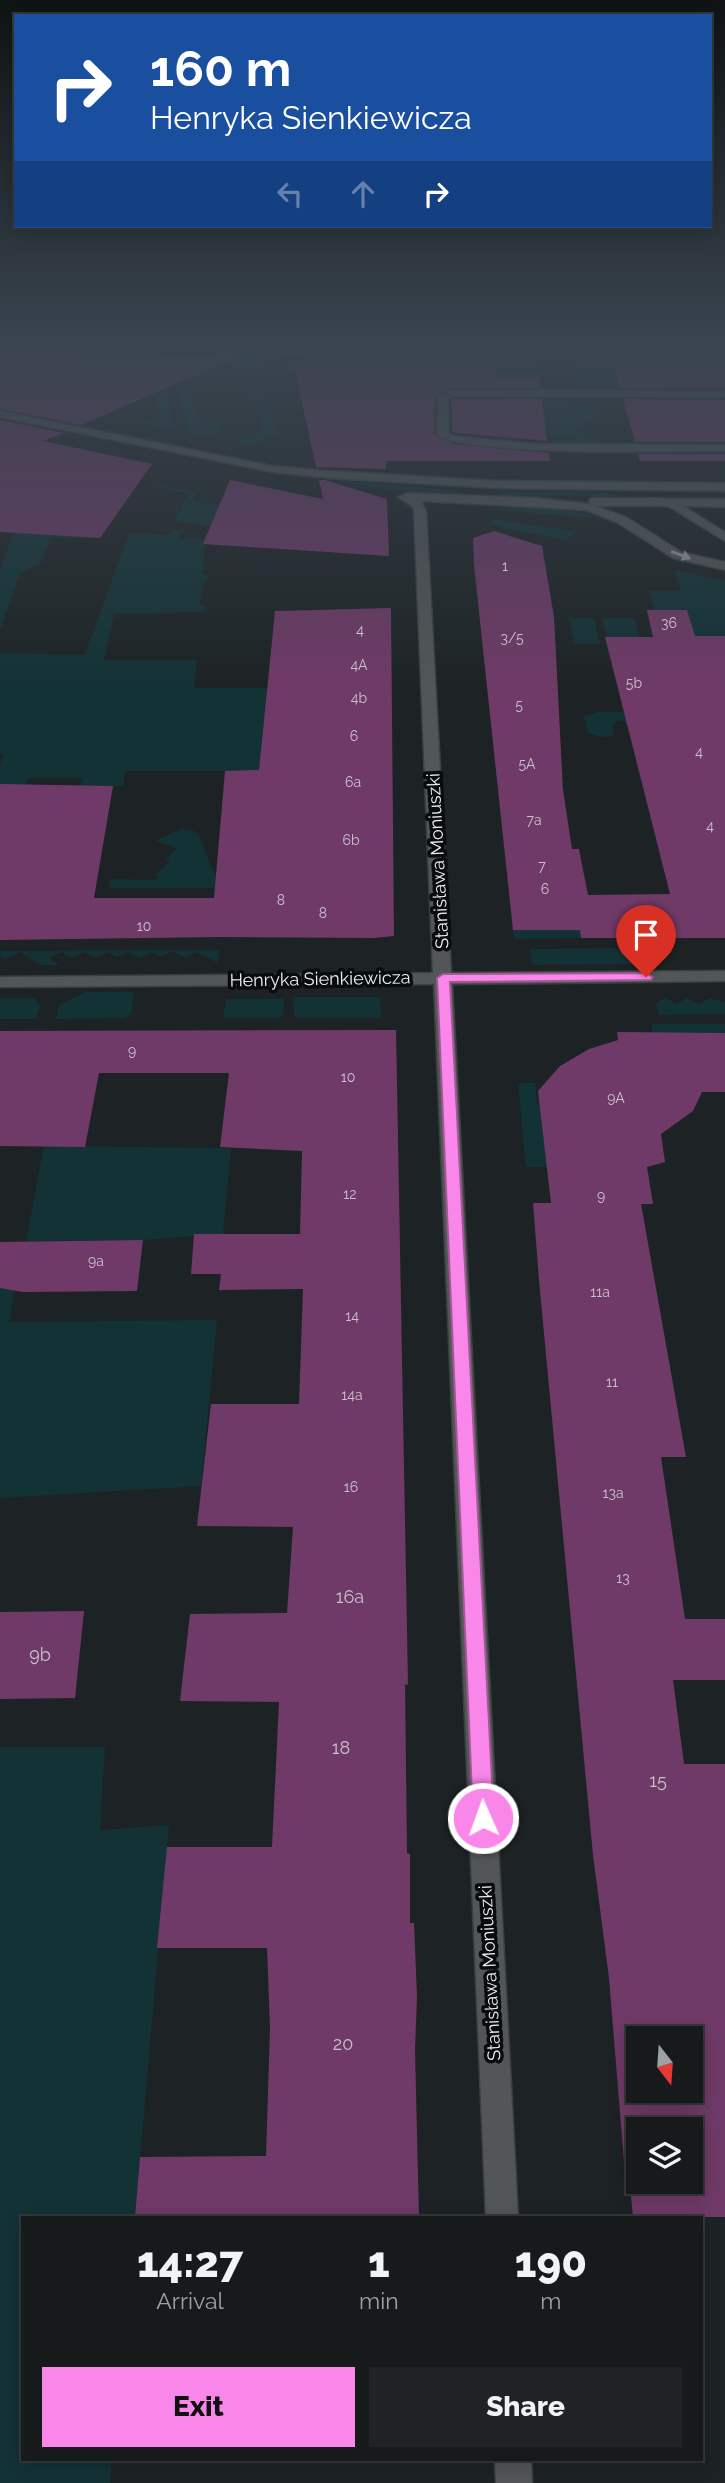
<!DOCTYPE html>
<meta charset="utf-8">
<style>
:root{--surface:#161a1b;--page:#1f2324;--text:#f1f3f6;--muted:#9ea1a3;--line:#35383a;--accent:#f987e9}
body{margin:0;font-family:Raleway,sans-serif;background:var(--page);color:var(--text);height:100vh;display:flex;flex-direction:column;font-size:26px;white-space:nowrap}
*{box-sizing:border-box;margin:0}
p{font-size:23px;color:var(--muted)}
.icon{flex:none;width:38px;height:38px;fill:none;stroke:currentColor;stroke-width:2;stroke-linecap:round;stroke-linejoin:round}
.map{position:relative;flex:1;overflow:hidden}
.sheet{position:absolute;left:21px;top:2216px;width:682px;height:245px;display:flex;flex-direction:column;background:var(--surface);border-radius:0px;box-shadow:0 4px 18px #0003,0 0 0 2px var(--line)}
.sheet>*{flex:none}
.guide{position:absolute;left:14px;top:14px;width:698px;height:214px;border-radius:0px;box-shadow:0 4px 18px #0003,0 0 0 2px var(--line);background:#1a4fa0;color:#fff;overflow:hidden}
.needle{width:46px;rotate:163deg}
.fabs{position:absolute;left:626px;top:2026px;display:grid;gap:14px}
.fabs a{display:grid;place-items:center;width:77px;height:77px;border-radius:0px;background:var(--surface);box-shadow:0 4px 18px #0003,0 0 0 2px var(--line);font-size:35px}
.pin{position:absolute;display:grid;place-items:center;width:60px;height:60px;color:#fff;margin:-72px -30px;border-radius:50% 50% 50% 0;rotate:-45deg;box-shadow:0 0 7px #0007}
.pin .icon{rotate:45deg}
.me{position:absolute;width:77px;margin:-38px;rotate:358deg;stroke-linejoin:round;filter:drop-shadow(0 0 5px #0008)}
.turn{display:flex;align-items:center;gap:24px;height:147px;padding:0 21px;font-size:32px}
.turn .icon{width:91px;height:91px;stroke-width:2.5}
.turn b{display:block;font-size:49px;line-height:60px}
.lanes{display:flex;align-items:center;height:66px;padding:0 21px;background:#0003;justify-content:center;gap:35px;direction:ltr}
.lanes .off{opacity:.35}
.eta{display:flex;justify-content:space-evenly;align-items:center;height:119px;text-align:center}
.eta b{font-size:42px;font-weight:800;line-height:49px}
.cta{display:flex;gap:14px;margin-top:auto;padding:14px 21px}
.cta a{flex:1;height:80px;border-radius:0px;background:var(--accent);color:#111;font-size:28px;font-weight:800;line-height:80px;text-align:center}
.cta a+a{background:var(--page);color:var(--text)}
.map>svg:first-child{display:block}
.green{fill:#133236}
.building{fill:#6f3a67;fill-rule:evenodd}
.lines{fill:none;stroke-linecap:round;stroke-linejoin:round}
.minor-casing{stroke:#3a3f40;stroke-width:3}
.minor{fill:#535657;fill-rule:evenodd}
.oneway{fill:#979a9b}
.route{fill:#f987e9;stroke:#a25897;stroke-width:2}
.labels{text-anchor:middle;stroke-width:7;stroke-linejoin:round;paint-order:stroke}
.number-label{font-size:14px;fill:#cbc1cc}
.street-label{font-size:18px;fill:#eaeeee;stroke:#090c0c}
.near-number-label{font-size:18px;fill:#cbc1cc}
</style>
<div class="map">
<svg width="725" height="2483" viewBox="0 0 725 2483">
<rect width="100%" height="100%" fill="#1d2324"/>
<g class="green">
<path d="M262,353l7,5 -9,9 1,12 -17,1 -2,-6 -50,3 1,5 -5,1 -4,-9 50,-3 -6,-17z"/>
<path d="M303,359l225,1 11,4 4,20 -8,3 -37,-5 -1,-13 -212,3 1,-10z"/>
<path d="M586,359h139v9h-113l4,15h45l2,7h-71l-17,-4 -6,-22 4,-3z"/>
<path d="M257,386l9,26h5l6,23 -27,10 -15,-3 28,-13 -15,-42z"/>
<path d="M189,390l10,30 18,3 4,9 -12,6 -20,-5 -11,-42z"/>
<path d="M164,391l12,40 -41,-9 25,-4 -7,-26z"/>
<path d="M549,396h4l1,3h18l1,7 29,3 -23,23 9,2 6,9 -12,2 -4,-7 -63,-1 -7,5 -7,-1z"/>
<path d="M328,479l131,12 -2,4 -74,-6z"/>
<path d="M159,485l37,8 -3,8 56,11 -34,15 -41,-6 15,-27 -34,-8z"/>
<path d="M501,492l102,1 17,3h-119z"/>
<path d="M499,508l65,1 42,10 -105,-9z"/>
<path d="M21,512l32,23 47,3h-50l-9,25 -21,10 -20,58v-60z"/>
<path d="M493,519l84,13 -12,8 -76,-15z"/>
<path d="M172,530h10l-3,9h26l-2,35 5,1 -1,7 -4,1 -3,22h5l-1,7 -90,2 -10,46h93l-3,28h74l-11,97 -26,-14h-106l-2,15h-9l-1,4 -32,-1 1,-11h-54l-9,26 -19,1v-39l3,-12h-3v-101l85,2 42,-117 4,-4 37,1z"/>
<path d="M675,570l50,11v55h-32l-7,-26h-32l-5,-19h32z"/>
<path d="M569,618h25l6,26h-25z"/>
<path d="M602,618h32l5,19h-32z"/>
<path d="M660,711l65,24h-95l-4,-12 -8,-3 -5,4v12l-12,1 -13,-4 -4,-17 15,-4z"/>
<path d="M181,829l13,2 5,4 21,53h-111l1,-9 45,1 5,-3 -6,-1 16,-14 -5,-3 13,-11 -23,-7z"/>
<path d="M513,930h67l1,8 -66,1z"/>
<path d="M639,948l14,7 3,9 -124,1 -2,-16z"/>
<path d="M219,950l-1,13 -21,-11 -12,6 -12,-7 -13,6 -9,-5 -12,6 -11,-6 -11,5 -10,-5 -12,6 -10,-6 -13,6 -10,-6 -13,6 10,7h-19l-20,-13 -15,7 -5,-3v-5z"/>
<path d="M86,992h48l-3,22 -6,4 -69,1 3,-14z"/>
<path d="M293,997h87l1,21h-83l-4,-3z"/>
<path d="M0,998h35l5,7 -4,14h-36z"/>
<path d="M665,998l12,6 10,-6 12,6 10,-6 16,4v12l-66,1 -3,-11z"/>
<path d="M226,999h58l-1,15 -4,4h-56z"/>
<path d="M651,1024h74v9l-72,1z"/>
<path d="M518,1083h17l2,21h4l6,63h-21z"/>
<path d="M44,1146l187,2 -8,86 -80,6 -117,1z"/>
<path d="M0,1284h16l-7,38 208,-2 -16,166 -201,12z"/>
<path d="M0,1747h105l-5,83 69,-5 -34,392h-112v242h89l-2,24h-110z"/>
</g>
<g class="building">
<path d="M0,345h79l3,16 154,-8 1,4 -155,68 -82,-16z"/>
<path d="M294,367l203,1v9h42l1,11h-90l-15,10 -1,36 20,10 95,9 1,8h-164v8l-70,-2z"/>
<path d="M614,368h111v20h-105z"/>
<path d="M454,399h88l5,42 -92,-8 -3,-2 -1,-31z"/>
<path d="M623,399l102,1v42h-90z"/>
<path d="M0,420l64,13 -21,8 109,23 -52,74 -100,-6z"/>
<path d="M638,454h87v7h-85z"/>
<path d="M230,480l93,19 -4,-19h6l62,19 2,57 -186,-12z"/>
<path d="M494,531l48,15 12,71 9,173 9,59h7l9,46 82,-1 -65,-257h48l-6,-27h40l8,26h30v302h-144l-1,-8h-67l-39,-365 -1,-27z"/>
<path d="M391,608l3,328 -20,2 -156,-1 -218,3v-156l113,2 -19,112h120l11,-127 34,-1 16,-159z"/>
<path d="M396,1030l12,655 -3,-1 2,169 3,1v69h4l3,74 -2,53 4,167h-284l5,-60 126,-1 4,-128 -3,-80h-110l10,-101h105l7,-145 -99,-1 10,-87 97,-1 6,-86 -96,-1 14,-122h88l4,-115 -84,1 2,-16h-30l3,-40h106l2,-83 -82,-4 9,-74h-130l-14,74 -85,-1v-115z"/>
<path d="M617,1032l108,1v59h-23l-9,19 -32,23 4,28 -18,5 6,37h-12l45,253h-25l24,162h40v61h-52l11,84h41v453h-92l-3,-31h-4l-17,-208 -16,-123 -54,-575 -6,-77h18l-13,-112 22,-25 29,-17 29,-9zM639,2039h52v52h-52zM639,2130h52v52h-52z"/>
<path d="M143,1240l-6,51 -114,1 -23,-4v-46z"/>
<path d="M84,1611l-9,87 -75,1v-87z"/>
</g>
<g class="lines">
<defs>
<g id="minor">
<path d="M270,345l38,6h417v6h-417l-26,-3z"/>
<path d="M451,390l274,1v6l-272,-1 -5,3 1,34 5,3 83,8 188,1v6c-45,0 -264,6 -288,-17l1,-36z"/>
<path d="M0,411l272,55 57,5 169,10 227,2v8l-227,-3 -169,-10 -57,-6 -272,-55z"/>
<path d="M408,493l128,5 53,6 1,-5 4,-1 131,1v8l-42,-1 42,26v9l-57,-35h-73l31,11 55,35 44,10v8l-52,-12 -55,-35 -32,-13 -165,-9 5,10 25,462 274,-2v10l-273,3 66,1233h-32l-52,-1233 -434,3v-10l433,-4 -19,-462 -1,-4 -15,-10z"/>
<path d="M495,2459h36l1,24h-36z"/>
</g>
</defs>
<use href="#minor" class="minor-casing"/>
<use href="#minor" class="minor"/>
</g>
<defs><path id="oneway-solid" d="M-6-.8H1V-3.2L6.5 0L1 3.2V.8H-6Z" transform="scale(1.75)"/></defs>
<use class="oneway" href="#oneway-solid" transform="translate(681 555) rotate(20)"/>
<linearGradient id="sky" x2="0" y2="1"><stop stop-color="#101314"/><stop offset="0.5" stop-color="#3a4550"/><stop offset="1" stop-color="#3a4550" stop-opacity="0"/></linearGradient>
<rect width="725" height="693" fill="url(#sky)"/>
<path class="route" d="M646,973l7,4 -2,3 -201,2 44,836 -3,6 -8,2 -7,-2 -3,-6 -36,-840 6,-4z"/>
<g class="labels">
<g class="number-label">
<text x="505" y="571">1</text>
<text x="669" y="628">36</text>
<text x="360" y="635">4</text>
<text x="512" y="643">3/5</text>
<text x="359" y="670">4A</text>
<text x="634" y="688">5b</text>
<text x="359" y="703">4b</text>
<text x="519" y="710">5</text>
<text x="354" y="741">6</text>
<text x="699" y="757">4</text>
<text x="527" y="769">5A</text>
<text x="353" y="787">6a</text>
<text x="534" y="825">7a</text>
<text x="710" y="831">4</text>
<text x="351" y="845">6b</text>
<text x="542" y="871">7</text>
<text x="545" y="894">6</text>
<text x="281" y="905">8</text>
<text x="323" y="918">8</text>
<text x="144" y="931">10</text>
<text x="132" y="1056">9</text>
<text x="348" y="1082">10</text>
<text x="616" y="1103">9A</text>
<text x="350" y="1199">12</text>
<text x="601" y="1201">9</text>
<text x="96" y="1266">9a</text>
<text x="600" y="1297">11a</text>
<text x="352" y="1321">14</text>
<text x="612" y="1387">11</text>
<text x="352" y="1400">14a</text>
<text x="351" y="1492">16</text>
<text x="613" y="1498">13a</text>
<text x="623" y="1583">13</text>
</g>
<g class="street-label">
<text transform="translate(438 861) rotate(-93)" y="6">Stanisława Moniuszki</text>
<text transform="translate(320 979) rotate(-1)" y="6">Henryka Sienkiewicza</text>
<text transform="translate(490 1973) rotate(-93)" y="6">Stanisława Moniuszki</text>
</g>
<g class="near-number-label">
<text x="350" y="1603">16a</text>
<text x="40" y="1661">9b</text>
<text x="341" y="1754">18</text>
<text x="658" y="1787">15</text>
<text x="343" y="2050">20</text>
</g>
</g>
</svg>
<div class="fabs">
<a><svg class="needle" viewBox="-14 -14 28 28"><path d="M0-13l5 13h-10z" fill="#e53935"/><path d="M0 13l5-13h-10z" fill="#9ea1a3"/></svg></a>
<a><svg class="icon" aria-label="layers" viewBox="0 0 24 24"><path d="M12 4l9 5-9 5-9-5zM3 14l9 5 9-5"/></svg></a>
</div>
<div class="pin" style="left:646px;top:977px;background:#d93025"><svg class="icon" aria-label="arrive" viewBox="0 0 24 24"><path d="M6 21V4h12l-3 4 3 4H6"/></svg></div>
<svg class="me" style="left:483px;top:1818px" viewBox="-20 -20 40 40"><circle r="17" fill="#f987e9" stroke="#fff" stroke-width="3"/><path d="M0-11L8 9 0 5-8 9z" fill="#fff"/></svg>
<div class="guide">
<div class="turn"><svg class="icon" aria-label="right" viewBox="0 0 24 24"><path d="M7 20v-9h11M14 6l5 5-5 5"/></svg><div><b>160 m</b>Henryka Sienkiewicza</div></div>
<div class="lanes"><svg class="icon off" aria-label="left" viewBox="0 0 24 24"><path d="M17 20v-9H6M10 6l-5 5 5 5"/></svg><svg class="icon off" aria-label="ahead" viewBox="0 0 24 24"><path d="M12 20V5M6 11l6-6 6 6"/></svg><svg class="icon" aria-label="right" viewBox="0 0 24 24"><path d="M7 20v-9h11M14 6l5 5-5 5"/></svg></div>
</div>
<section class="sheet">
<div class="eta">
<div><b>14:27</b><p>Arrival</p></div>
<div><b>1</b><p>min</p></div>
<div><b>190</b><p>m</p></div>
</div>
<div class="cta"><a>Exit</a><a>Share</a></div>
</section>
</div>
